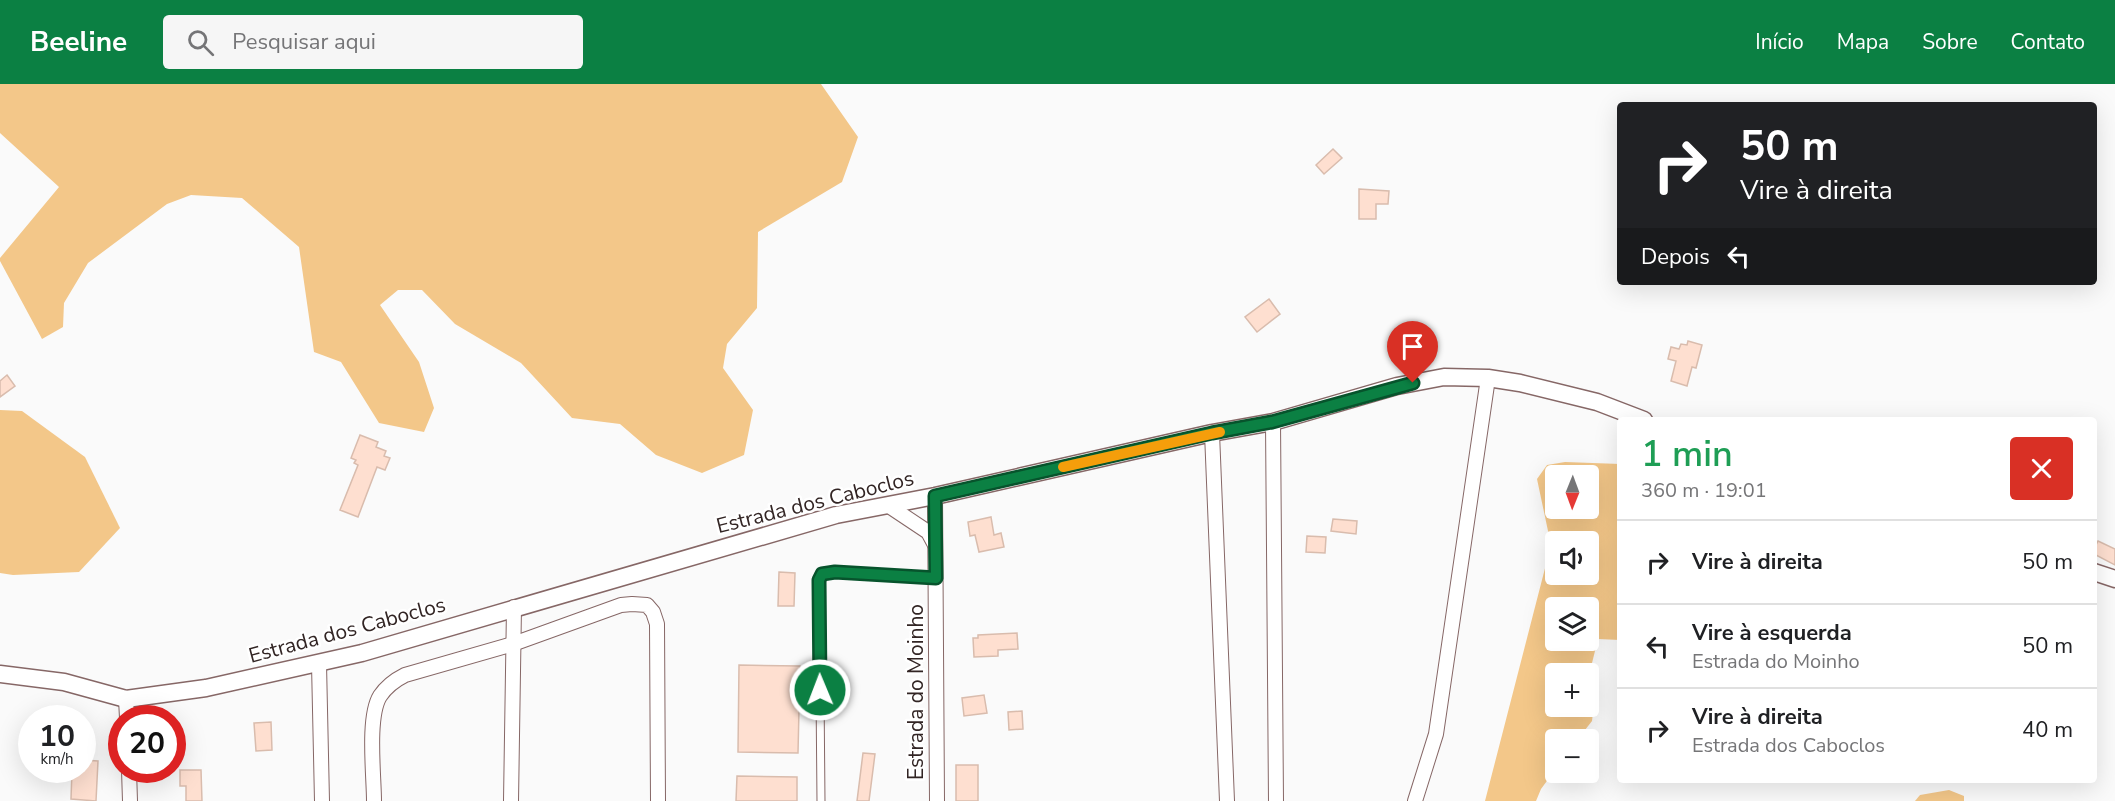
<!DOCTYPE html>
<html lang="pt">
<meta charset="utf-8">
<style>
:root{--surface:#fff;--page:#f6f6f6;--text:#202124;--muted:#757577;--line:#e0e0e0;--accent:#0b8043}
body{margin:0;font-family:"Nunito Sans",sans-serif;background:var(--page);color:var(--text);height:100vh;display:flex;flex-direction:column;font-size:22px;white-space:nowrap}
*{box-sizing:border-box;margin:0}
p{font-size:20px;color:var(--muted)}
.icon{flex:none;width:33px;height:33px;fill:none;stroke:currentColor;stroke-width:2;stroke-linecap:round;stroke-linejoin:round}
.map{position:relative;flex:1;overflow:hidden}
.details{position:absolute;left:1617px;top:333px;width:480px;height:366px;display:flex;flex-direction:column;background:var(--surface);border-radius:6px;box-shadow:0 6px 24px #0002}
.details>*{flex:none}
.guide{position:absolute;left:1617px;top:18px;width:480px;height:183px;border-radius:6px;box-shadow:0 6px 24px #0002;background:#202124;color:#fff;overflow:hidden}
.needle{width:39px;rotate:181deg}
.buttons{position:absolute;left:1545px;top:381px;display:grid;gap:12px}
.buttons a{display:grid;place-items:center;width:54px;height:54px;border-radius:6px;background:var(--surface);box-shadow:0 6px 24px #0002;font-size:30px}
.speed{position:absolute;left:18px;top:621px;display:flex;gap:12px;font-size:30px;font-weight:700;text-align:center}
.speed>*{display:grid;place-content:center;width:78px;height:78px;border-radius:50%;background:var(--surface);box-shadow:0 6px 24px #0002;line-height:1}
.speed small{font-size:15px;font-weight:400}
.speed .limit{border:9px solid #d22;background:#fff;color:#111}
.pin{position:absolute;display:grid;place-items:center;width:51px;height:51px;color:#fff;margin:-62px -26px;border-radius:50% 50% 50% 0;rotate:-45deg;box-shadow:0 0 6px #0007}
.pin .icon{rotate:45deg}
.me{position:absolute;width:66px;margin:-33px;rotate:359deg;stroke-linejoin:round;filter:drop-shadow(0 0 4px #0008)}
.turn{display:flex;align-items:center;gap:21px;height:126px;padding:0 24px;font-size:27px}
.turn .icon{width:78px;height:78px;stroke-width:2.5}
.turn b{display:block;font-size:42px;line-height:51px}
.then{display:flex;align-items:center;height:57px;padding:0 24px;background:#0003;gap:12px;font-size:22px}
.round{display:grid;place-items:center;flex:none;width:63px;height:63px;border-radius:6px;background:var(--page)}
.head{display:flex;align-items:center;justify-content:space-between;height:102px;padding:0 24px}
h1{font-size:36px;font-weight:600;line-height:45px;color:#1e9e55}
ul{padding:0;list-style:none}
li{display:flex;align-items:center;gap:18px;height:84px;padding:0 24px;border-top:2px solid var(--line)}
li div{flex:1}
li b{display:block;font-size:22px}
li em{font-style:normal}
header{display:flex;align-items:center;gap:36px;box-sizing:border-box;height:84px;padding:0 30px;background:var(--accent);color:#fff}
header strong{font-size:28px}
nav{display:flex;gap:33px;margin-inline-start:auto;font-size:21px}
.search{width:420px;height:54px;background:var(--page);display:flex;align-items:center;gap:15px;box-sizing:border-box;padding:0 21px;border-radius:6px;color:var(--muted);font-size:22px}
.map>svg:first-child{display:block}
.green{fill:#f3c789;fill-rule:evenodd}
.building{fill:#fedfd0;stroke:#d9bcad;stroke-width:1.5}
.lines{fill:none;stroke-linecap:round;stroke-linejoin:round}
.service-casing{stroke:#866766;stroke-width:9}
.minor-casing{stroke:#866766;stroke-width:16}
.tertiary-casing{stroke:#866766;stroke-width:19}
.service{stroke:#fff;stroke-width:7}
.minor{stroke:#fff;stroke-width:14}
.tertiary{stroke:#fff;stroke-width:16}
.route-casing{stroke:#07532c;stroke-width:15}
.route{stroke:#0b8043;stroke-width:10}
.slow{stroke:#f59e0b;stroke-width:10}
.labels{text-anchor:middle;stroke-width:5;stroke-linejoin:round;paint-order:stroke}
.street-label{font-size:21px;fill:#322524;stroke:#fff}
</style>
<header>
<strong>Beeline</strong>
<div class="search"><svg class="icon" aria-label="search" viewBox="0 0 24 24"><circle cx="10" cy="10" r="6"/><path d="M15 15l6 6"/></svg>Pesquisar aqui</div>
<nav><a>Início</a><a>Mapa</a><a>Sobre</a><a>Contato</a></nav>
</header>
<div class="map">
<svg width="2115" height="717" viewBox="0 0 2115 717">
<rect width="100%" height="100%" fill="#fafafa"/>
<g class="green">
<path d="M0,0h821l37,53 -16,45 -84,50 -1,76 -30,36 -4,24 30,42 -9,45 -42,18 -46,-18 -36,-31 -48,-6 -51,-55 -66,-39 -33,-34h-24l-18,15 39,57 15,46 -10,24 -45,-9 -38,-61 -27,-10 -15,-105 -57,-49 -51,-3 -24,9 -79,59 -24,40 -1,24 -21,12 -42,-78v-3l59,-71 -59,-54z"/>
<path d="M0,326l22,1 63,46 35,71 -41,44 -66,3 -13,-2z"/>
<path d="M1565,378l55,2v176l-22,-1 -8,32 4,33 -2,17 -14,18 -22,1 -1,30 -14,19 -5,12h-51l66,-256 -14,-66 10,-14zM1556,392h32v32h-32zM1556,458h32v32h-32zM1556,524h32v32h-32zM1556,590h32v32h-32z"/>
<path d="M1949,706l15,6v5h-49l5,-6z"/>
</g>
<g class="building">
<path d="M1333,65l9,9 -18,16 -8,-9z"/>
<path d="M1359,105l30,2 -1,13h-12v15h-17z"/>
<path d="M1269,215l11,15 -23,18 -12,-15z"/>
<path d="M1688,257l14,4 -6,23 -4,-1 -5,19 -16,-5 5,-20 -8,-2 3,-12 8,2 2,-5 6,1z"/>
<path d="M7,291l8,11 -15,11v-16z"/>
<path d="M360,351l18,7 -2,5 10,4 -2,5 6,2 -5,12 -8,-3 -19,50 -18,-7 18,-45 -4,-2 2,-3 -5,-2z"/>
<path d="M991,433l3,18 7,-2 3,14 -25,5 -4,-17 -5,1 -2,-14z"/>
<path d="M1333,435l24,2 -1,13 -25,-3z"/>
<path d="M1307,452l19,1 -1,16 -19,-1z"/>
<path d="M2098,457l17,8v16l-21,-11v-5z"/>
<path d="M779,488l16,1 -1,33h-16z"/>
<path d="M1017,549l1,16 -20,1v6l-24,1 -1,-19h5v-3z"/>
<path d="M739,581l61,1 -2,87 -60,-1z"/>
<path d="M984,611l3,18 -23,3 -2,-18z"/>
<path d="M1022,627l1,18 -14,1 -1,-18z"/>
<path d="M271,638l1,28 -16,1 -2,-28z"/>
<path d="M863,669l12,1 -6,47h-12z"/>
<path d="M82,676l16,1 -2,40 -25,-2 1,-29h10z"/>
<rect x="956" y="681" width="22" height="36"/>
<path d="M180,686h21l1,31h-16v-15h-6z"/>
<path d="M737,692l60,1v24h-61z"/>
</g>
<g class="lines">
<defs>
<path id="service" d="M821,717l-2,-221 3,-6 13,-2 101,6"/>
<g id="minor">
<path d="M1273,338l3,379"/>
<path d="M1212,349l15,368"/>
<path d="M935,412l2,305"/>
<path d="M892,420v4l36,24 7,13"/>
<path d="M319,580l3,137"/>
<path d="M126,615l1,19"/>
<path d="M129,686l1,31"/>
<path d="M374,717c0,-25 -7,-84 6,-105 6,-9 15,-16 25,-21l108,-31 108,-39 11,-1 15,1 6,7 4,12 1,177"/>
<path d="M511,717l3,-194"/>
<path d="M1415,717l21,-67 52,-356"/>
</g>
<g id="tertiary">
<path d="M2094,488l21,7"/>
<path d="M0,590l64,8 62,17 80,-11 156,-35 474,-138 99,-19 277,-63 61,-11 124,-36 47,-9 44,1 32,5 77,19 47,18"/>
</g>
</defs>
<use href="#service" class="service-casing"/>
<use href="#minor" class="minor-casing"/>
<use href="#tertiary" class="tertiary-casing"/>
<use href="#service" class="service"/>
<use href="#minor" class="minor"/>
<use href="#tertiary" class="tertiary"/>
</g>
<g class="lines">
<defs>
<path id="route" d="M820,606l-1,-110 3,-6 13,-2 101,6 -1,-82 277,-63 60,-11 141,-39"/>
</defs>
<use href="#route" class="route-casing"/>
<use href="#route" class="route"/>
<path class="slow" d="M1063,383l157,-35"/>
</g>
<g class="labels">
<g class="street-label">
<text transform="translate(815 418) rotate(-14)" y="7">Estrada dos Caboclos</text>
<text transform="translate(347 546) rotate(-15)" y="7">Estrada dos Caboclos</text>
<text transform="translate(916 608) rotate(-90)" y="7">Estrada do Moinho</text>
</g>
</g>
</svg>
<div class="buttons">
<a><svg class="needle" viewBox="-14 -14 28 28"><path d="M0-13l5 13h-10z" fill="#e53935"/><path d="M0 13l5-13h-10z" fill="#757577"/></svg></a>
<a><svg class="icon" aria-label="sound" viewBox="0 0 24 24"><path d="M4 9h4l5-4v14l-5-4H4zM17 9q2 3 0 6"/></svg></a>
<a><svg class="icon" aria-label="layers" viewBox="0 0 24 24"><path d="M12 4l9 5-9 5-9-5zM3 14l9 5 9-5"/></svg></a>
<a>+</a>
<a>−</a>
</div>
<div class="speed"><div>10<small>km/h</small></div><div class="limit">20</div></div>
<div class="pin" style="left:1413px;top:299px;background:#d93025"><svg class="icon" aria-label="arrive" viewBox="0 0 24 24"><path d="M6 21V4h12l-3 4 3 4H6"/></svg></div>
<svg class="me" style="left:820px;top:606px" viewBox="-20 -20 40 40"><circle r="17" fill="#0b8043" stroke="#fff" stroke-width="3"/><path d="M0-11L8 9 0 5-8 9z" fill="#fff"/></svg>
<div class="guide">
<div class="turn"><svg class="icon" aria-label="right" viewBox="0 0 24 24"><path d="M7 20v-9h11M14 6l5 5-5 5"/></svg><div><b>50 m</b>Vire à direita</div></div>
<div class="then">Depois<svg class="icon" aria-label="left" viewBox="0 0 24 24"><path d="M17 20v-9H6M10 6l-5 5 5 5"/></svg></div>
</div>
<section class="details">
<div class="head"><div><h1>1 min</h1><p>360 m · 19:01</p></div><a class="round" style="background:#d93025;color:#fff"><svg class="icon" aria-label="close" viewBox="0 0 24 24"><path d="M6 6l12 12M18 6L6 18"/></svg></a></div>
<ul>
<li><svg class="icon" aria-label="right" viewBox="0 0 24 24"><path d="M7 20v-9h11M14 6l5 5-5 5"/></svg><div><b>Vire à direita</b></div><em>50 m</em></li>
<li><svg class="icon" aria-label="left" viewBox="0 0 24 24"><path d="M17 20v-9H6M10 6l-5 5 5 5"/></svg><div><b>Vire à esquerda</b><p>Estrada do Moinho</p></div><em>50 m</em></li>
<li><svg class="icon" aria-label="right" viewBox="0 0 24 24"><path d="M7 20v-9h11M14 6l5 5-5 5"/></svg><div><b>Vire à direita</b><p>Estrada dos Caboclos</p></div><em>40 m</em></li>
</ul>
</section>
</div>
